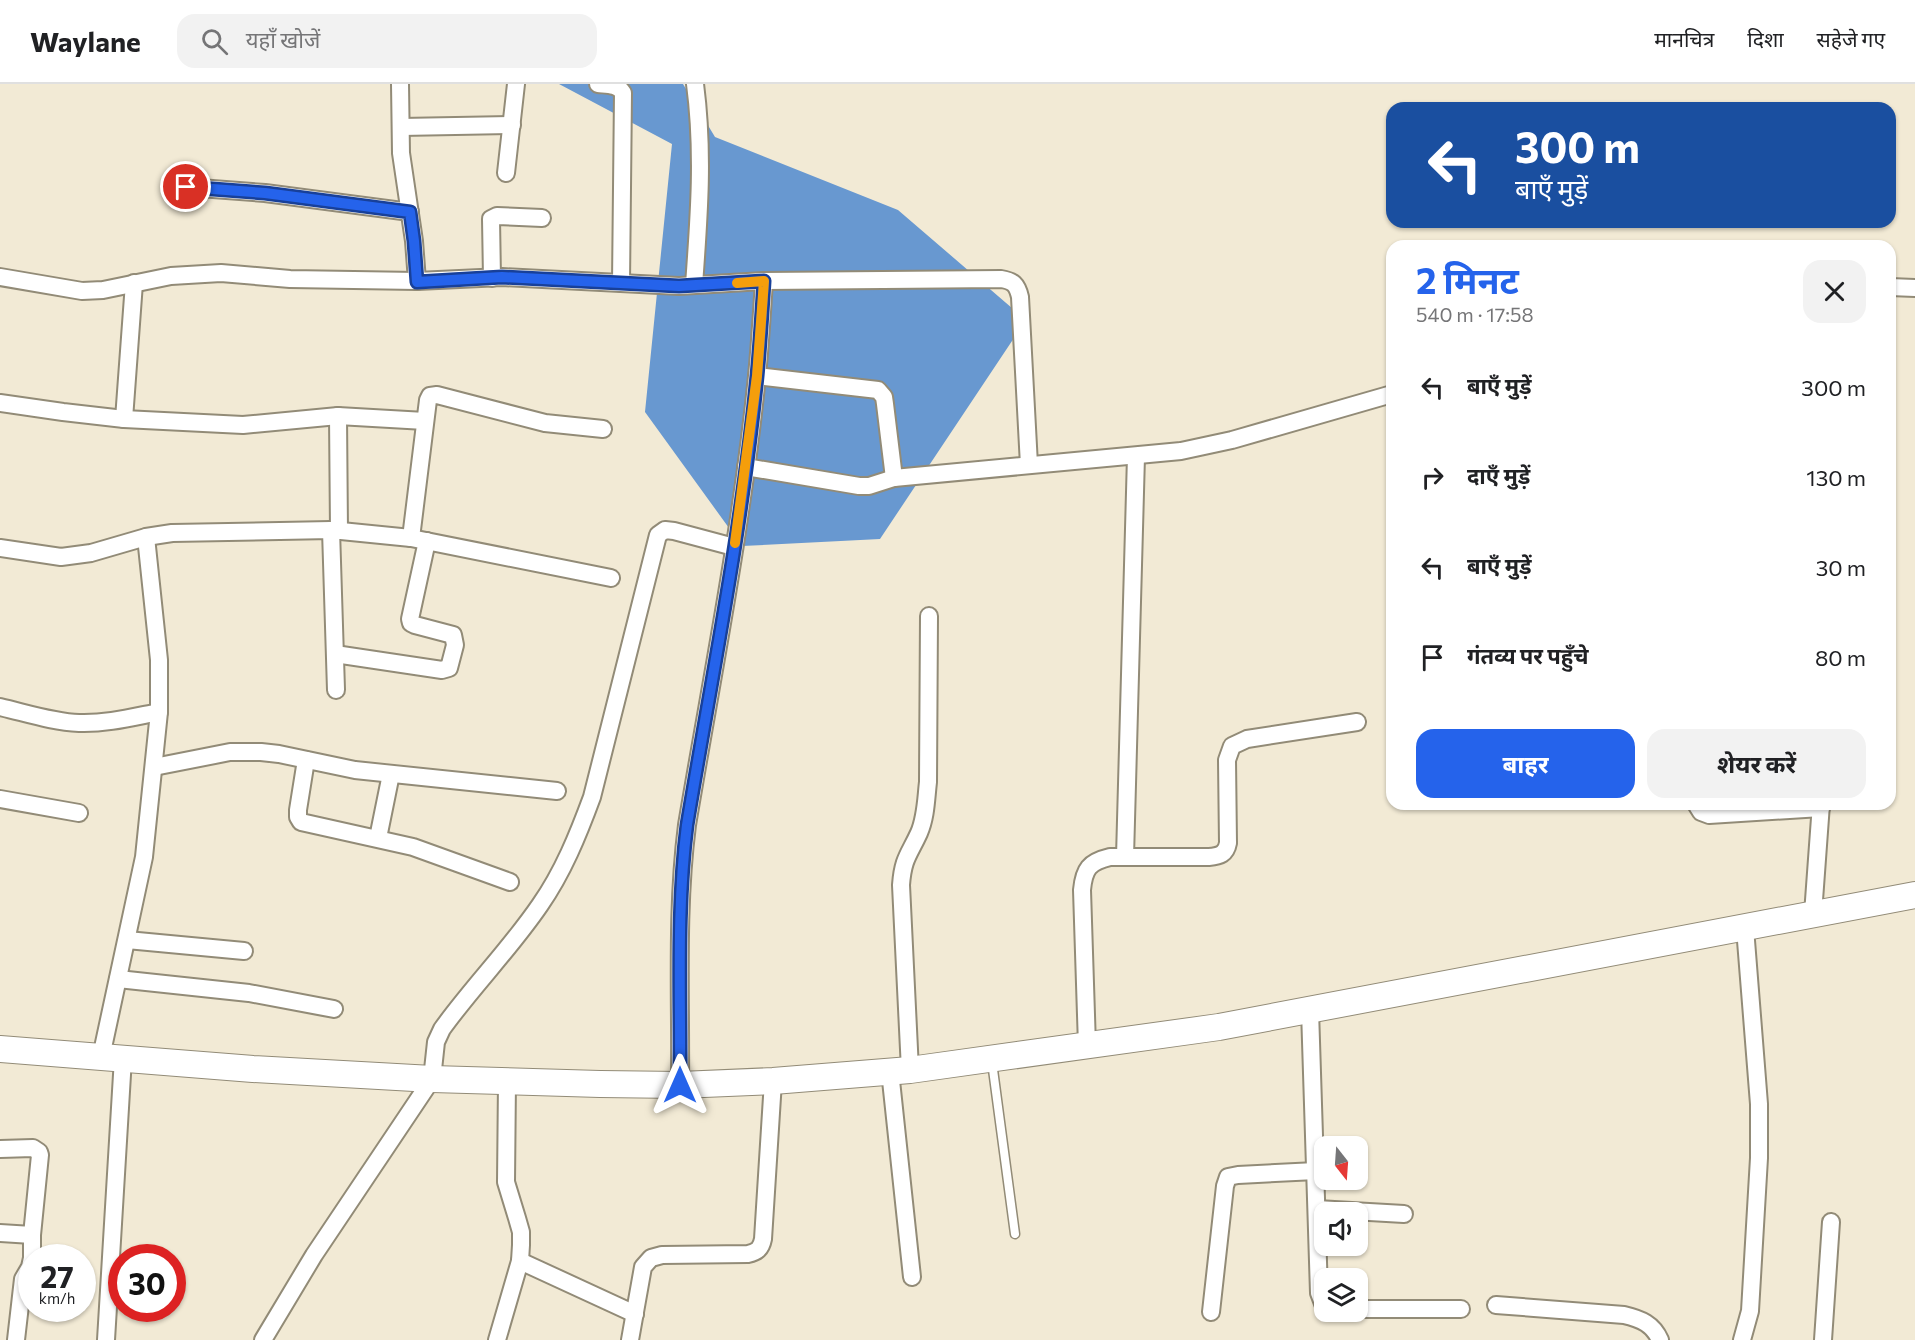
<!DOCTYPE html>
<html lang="hi">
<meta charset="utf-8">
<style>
:root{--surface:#fff;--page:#f2f2f2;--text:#202124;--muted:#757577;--line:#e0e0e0;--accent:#2563eb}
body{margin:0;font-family:Commissioner,"Noto Sans Devanagari",sans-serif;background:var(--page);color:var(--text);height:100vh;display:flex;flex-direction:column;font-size:22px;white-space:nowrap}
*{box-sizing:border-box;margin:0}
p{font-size:20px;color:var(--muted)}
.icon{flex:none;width:33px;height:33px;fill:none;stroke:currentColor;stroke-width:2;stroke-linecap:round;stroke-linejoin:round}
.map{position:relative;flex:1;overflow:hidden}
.details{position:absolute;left:1386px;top:156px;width:510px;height:570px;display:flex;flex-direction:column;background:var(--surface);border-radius:18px;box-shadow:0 2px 4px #0004}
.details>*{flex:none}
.top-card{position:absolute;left:1386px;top:18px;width:510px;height:126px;border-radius:18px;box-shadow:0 2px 4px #0004;background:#1a4fa0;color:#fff;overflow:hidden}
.needle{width:39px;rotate:163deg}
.buttons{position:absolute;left:1314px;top:1052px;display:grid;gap:12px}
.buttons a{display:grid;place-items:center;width:54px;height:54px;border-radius:12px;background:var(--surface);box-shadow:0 2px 4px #0004;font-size:30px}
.speed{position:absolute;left:18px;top:1160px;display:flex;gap:12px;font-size:30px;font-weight:700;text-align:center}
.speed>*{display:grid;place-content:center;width:78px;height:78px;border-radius:50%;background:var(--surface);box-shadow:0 2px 4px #0004;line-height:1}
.speed small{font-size:15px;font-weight:400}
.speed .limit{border:9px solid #d22;background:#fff;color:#111}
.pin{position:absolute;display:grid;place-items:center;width:51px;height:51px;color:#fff;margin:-26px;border:3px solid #fff;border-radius:50%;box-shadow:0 2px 6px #0007}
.me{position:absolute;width:66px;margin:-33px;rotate:0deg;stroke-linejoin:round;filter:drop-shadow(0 0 4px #0008)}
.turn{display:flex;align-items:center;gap:21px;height:126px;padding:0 30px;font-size:27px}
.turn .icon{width:78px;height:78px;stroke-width:2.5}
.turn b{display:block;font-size:42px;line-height:51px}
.round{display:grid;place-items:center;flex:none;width:63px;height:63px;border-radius:18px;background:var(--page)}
.head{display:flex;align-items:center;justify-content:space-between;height:102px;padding:0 30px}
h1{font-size:36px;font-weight:700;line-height:45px;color:var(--accent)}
.primary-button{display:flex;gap:12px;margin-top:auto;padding:12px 30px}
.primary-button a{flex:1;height:69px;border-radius:18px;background:var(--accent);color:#fff;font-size:24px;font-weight:700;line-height:69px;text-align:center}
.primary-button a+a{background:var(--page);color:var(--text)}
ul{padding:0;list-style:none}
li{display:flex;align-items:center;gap:18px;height:90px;padding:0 30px}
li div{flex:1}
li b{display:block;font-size:22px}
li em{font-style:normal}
header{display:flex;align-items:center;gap:36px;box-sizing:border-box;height:84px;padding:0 30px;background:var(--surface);border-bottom:2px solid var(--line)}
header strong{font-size:28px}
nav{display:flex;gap:33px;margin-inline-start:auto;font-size:21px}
.search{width:420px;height:54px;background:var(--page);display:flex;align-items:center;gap:15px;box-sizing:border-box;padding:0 21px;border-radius:18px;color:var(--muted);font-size:22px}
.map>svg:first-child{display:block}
.water{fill:#6898d0}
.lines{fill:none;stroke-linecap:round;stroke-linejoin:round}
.lane-casing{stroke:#928b77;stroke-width:11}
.street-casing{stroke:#928b77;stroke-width:20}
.primary-casing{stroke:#928b77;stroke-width:28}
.lane{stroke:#fff;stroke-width:8}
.street{stroke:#fff;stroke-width:16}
.primary{stroke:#fff;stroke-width:26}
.route-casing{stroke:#184099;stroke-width:15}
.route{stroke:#2563eb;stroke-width:10}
.slow{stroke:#f59e0b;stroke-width:10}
</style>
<header>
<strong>Waylane</strong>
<div class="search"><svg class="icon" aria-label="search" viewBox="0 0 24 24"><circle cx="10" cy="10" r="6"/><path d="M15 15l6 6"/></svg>यहाँ खोजें</div>
<nav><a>मानचित्र</a><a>दिशा</a><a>सहेजे गए</a></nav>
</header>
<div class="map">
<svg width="1915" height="1256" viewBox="0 0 1915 1256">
<rect width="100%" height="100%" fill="#f2ead5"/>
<path class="water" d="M559,0h124l32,53 183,73 128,110 -146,219 -138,7 -97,-134 27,-268z"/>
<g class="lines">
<defs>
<path id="lane" d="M992,978l23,172"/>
<g id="street">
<path d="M400,0l1,69 13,88 3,40"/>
<path d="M598,0c9,1 20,0 25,9l-2,190"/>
<path d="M401,43l111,-2"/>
<path d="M506,89l10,-89"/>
<path d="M186,103l79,6 145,19"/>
<path d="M0,193l82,14 21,-1 68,-14 50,-3 69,6 127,2 85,-4 177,9 85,-5 237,-2c12,2 16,5 19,18l9,168"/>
<path d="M492,194l-1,-59 6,-3 45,2"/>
<path d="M694,201c5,-68 10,-133 1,-201"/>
<path d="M1890,203l25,1"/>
<path d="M757,292l121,14 6,7 1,7 9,74"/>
<path d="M0,319l63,9 61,7 99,5 20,1 95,-9 87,5"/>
<path d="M338,332l1,115"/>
<path d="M124,335l10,-136"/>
<path d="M746,383l113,19h10l25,-8 287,-27 51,-11 160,-46"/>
<path d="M331,446l5,160"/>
<path d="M411,454l17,-138 2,-4 7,-1 108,28 58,6"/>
<path d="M0,464l61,9 30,-4 55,-16 26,-4 159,-3 80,8 200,40"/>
<path d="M335,570l107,16 7,-2 6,-23 -2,-10 -38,-10 -4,-2 -1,-4 17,-78"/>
<path d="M0,623c26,6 53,15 79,16 27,1 54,-6 80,-11"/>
<path d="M306,676l-8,50v7l3,5 112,25 97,35"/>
<path d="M154,683l76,-15h31l18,2 76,16 202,21"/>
<path d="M0,715l79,14"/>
<path d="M1696,720l5,8 8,3 112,-7"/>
<path d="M378,754l13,-64"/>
<path d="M1125,773l11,-401"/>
<path d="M1813,830l8,-110"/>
<path d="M127,856l117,11"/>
<path d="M118,895l131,14 85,16"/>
<path d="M1310,926l9,283 5,13"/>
<path d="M1087,962l-5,-156c2,-21 7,-28 28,-33h99c11,-1 17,-3 19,-14l-1,-83 5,-14 15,-7 110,-17"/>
<path d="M101,973l43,-200 15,-145v-52l-13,-123"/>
<path d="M910,986l-9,-185c2,-27 8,-30 18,-52 7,-16 7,-34 9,-51l1,-166"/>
<path d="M890,987l22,206"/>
<path d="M680,1001c1,-87 -4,-174 7,-260 25,-149 55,-298 70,-449 3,-31 5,-63 7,-95"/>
<path d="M0,1065l33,-1 6,4 1,3 -8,80v22"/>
<path d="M1317,1125l87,5"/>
<path d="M0,1149l32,2"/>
<path d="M520,1177l115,53"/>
<path d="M1496,1221l128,10c17,4 29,9 36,25"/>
<path d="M1358,1225h103"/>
<path d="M1211,1228l14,-126 3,-9 10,-2 78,-4"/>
<path d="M16,1256l7,-61 7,-12 2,-9"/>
<path d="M106,1256l17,-282"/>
<path d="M263,1256l51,-85 118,-176 4,-37 6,-13c31,-43 68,-80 98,-124 23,-33 38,-70 52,-108l66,-262 7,-5 9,1 60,16"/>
<path d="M497,1256l23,-79 1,-16v-13l-4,-14 -11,-36 1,-101"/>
<path d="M630,1256l13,-73 8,-9 11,-3 86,-1c9,-2 13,-5 15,-15l10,-158"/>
<path d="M1742,1256l8,-29 9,-153v-54l-14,-176"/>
<path d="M1823,1256l8,-118"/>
</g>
<path id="primary" d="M0,965l253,20 179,10 168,5 80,1 93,-4 137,-11 309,-43 696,-132"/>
</defs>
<use href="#lane" class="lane-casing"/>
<use href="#street" class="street-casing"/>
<use href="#primary" class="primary-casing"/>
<use href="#lane" class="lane"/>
<use href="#street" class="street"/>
<use href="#primary" class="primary"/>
</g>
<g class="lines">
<defs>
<path id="route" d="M186,103l79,6 145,19 4,29 3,41 85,-5 177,9 85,-5c-2,32 -4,64 -7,95 -15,151 -45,300 -70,449 -11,86 -6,173 -7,260"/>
</defs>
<use href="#route" class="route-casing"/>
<use href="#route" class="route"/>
<path class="slow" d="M735,459l22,-167 7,-95 -27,2"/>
</g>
</svg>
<div class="buttons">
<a><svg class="needle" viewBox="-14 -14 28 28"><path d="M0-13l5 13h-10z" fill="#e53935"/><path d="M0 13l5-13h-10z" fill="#757577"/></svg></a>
<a><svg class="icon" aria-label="sound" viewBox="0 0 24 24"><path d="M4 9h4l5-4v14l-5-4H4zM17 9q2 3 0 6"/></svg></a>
<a><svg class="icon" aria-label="layers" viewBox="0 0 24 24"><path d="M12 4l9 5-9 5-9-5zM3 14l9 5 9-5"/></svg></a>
</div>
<div class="speed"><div>27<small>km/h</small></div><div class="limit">30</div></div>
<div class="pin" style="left:186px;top:103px;background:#d93025"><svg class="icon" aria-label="arrive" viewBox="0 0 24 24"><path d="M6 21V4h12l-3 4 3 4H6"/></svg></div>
<svg class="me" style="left:680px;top:1001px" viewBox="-20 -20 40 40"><path d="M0-17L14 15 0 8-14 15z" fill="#2563eb" stroke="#fff" stroke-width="4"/></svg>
<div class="top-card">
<div class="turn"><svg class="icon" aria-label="left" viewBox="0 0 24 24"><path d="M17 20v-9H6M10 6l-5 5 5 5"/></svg><div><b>300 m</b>बाएँ मुड़ें</div></div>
</div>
<section class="details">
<div class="head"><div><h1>2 मिनट</h1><p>540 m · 17:58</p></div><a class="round"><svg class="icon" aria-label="close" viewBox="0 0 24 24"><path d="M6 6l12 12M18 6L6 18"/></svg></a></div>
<ul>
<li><svg class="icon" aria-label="left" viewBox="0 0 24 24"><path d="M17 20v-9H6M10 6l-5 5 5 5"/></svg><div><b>बाएँ मुड़ें</b></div><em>300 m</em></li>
<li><svg class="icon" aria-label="right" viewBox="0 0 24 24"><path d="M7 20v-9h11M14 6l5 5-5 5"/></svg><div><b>दाएँ मुड़ें</b></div><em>130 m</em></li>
<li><svg class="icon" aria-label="left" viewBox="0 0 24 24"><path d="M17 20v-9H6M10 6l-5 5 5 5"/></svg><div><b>बाएँ मुड़ें</b></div><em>30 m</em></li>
<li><svg class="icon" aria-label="arrive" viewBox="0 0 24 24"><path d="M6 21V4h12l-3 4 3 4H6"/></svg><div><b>गंतव्य पर पहुँचे</b></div><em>80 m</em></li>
</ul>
<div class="primary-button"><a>बाहर</a><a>शेयर करें</a></div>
</section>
</div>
